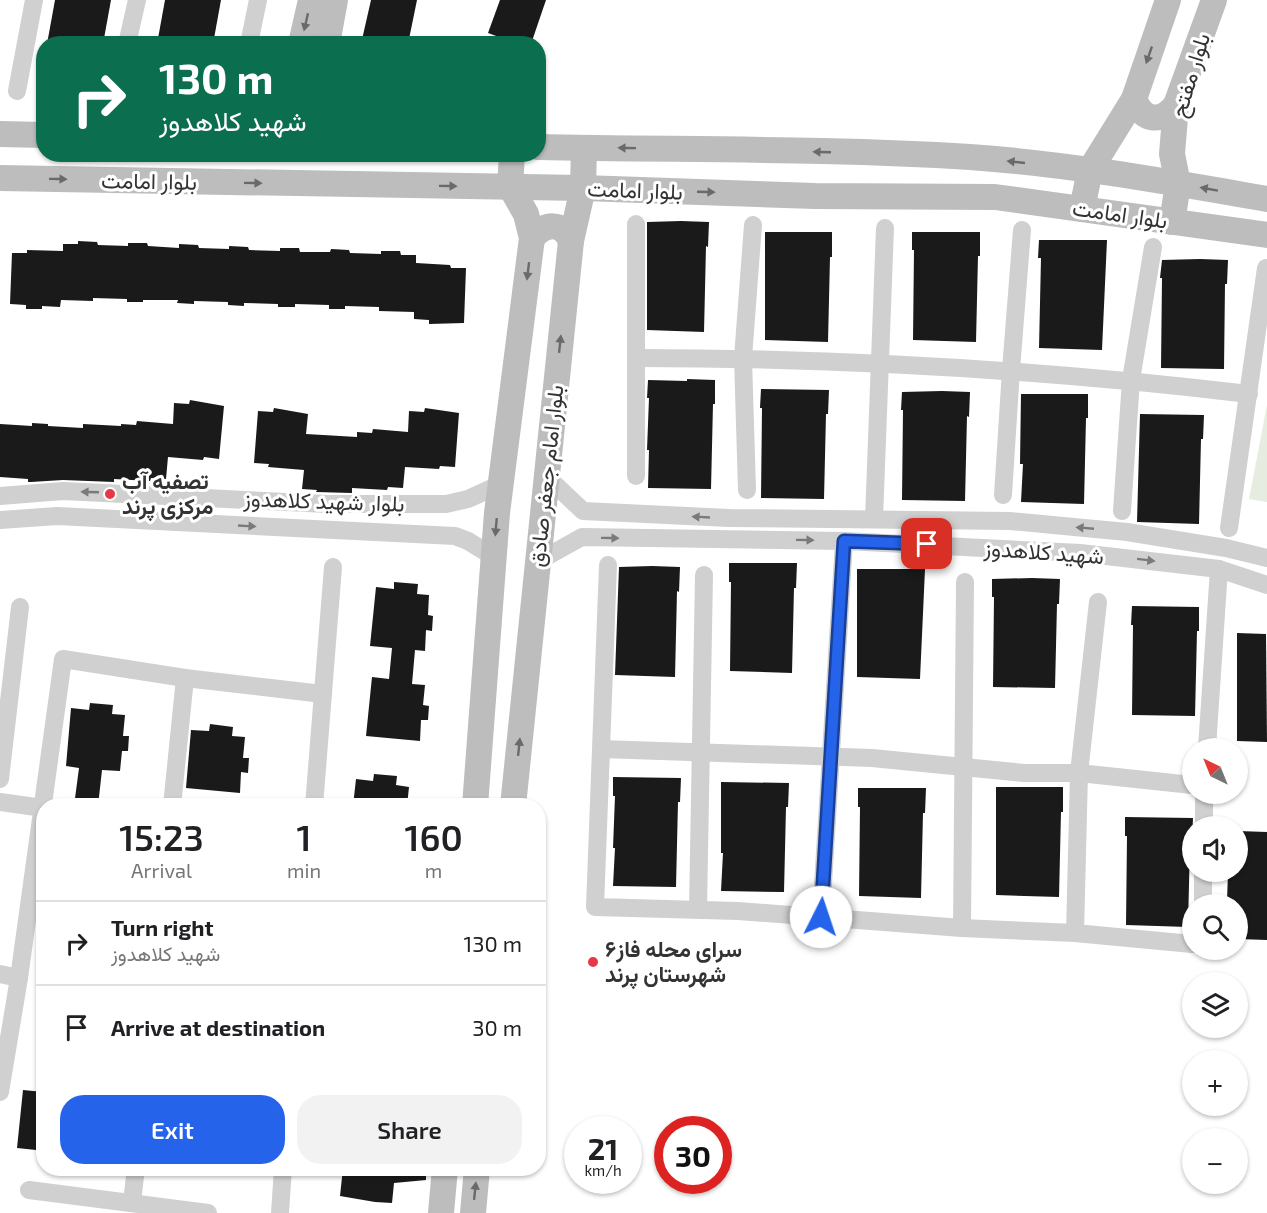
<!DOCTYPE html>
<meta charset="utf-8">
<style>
:root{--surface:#fff;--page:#f2f2f2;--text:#202124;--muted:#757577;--line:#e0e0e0;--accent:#2563eb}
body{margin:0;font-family:"Exo 2",Vazirmatn,sans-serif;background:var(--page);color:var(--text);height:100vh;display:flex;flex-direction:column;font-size:22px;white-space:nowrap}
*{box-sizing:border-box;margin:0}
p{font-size:20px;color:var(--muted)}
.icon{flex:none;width:33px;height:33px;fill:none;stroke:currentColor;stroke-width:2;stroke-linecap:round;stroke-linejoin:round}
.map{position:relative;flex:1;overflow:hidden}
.sheet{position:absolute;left:36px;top:798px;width:510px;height:378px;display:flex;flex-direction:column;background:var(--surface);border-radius:24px;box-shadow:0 2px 4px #0004}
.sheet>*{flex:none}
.banner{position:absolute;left:36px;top:36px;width:510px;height:126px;border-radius:24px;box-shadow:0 2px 4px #0004;background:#0b6e4f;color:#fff;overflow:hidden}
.needle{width:39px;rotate:317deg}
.controls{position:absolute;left:1182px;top:738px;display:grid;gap:12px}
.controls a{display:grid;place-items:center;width:66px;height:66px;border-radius:50%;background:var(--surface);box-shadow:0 2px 4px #0004;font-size:30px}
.speed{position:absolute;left:564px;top:1116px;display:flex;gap:12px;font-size:30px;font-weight:700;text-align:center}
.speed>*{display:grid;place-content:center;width:78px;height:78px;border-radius:50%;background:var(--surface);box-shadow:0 2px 4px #0004;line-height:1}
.speed small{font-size:15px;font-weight:400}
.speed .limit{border:9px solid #d22;background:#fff;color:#111}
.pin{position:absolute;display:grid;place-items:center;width:51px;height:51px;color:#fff;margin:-26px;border-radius:12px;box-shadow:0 3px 9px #0006}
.me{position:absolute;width:66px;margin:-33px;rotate:4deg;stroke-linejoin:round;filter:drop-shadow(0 0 4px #0008)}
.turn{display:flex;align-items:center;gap:21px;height:126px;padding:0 24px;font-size:27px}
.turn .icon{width:78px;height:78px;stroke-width:2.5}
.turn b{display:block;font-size:42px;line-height:51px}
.eta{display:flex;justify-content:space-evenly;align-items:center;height:102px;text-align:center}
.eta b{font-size:36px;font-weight:600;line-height:42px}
.button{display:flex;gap:12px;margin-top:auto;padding:12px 24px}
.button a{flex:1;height:69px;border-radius:24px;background:var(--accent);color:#fff;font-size:24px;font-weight:600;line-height:69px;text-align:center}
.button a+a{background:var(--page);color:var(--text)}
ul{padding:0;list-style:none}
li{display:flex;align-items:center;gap:18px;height:84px;padding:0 24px;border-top:2px solid var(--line)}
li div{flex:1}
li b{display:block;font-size:22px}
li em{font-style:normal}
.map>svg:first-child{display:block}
.green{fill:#e6ecdf}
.building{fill:#1a1a1a}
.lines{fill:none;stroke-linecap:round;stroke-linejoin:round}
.street{stroke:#d0d0d0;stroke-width:18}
.secondary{stroke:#bdbdbd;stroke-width:26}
.oneway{fill:#6a6a6a}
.oneway2{fill:#7a7a7a}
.route-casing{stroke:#184099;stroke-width:15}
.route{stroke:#2563eb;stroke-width:10}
.poi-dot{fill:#e63946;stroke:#fff;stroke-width:2}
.labels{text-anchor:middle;stroke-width:6;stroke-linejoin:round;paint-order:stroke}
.street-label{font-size:22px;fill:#333;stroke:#fff}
.poi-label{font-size:22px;font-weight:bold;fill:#333;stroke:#fff;text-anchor:start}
</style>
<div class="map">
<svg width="1267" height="1213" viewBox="0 0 1267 1213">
<rect width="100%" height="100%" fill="#fff"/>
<path class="green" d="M1267,405v97l-18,-3z"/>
<g class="building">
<path d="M55,0h56l-8,44h-56z"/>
<path d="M165,0h56l-8,44h-56z"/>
<path d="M371,0h46l-9,44h-47z"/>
<path d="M500,0h46l-15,44h-13l-30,-11z"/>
<path d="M681,221l28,1 -1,25 -2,-1 -2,86 -57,-2v-108z"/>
<path d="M765,232h67v25h-2l-2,85 -63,-2z"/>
<path d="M912,232h68v24h-2l-2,86 -63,-2 1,-90h-2z"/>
<path d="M1039,240h68l-5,110 -63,-2 2,-90h-3z"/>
<path d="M78,241l19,1 1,3 30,1v-3h19l1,3 31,2v-4l19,1 1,3 30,1v-3l19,1 1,3 31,1v-3h19l1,4h30l1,-3 18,1 1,3 31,1v-3h19l1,4h15v8l34,2 1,3h15l-2,55 -35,1v-4l-15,-1v-7l-35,-1v-4l-34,-1v3h-16v-4l-34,-1v3h-17v-3l-34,-1v3l-16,-1v-3l-34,-1v3l-17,-1 1,-3h-35v2h-16v-3l-34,-1v3l-32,-1 -1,7 -18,-1v3h-16v-4l-16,-1 2,-51h15v-3l36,1v-7h15z"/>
<path d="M1200,259l28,1 -1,24h-2l-1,85 -63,-1 1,-90h-2l2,-18z"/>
<path d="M687,379l28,1v24h-2l-2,85 -63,-1 1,-38h-2l2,-52h-2l1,-18 39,1z"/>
<path d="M761,389l68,1 -1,24h-2l-2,85 -63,-1 1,-90h-2z"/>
<path d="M942,391l28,1 -1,25 -2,-1 -2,85 -63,-1 1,-90h-2l1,-18z"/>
<path d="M1021,394h67v24h-2l-2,86 -63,-2 2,-38h-3z"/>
<path d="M190,400l34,6 -5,53 -15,-2 -1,3 -35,-3 -2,22 -15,-1 -1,3 -36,-2v3l-51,-2 -32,2h-3v-3l-28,-2v-53l32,2v-3l16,1v2l35,2v-4l38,2v-2l15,1 1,-4 36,3 1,-21 15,1z"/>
<path d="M274,408l34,6 -2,20 51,3v-5l15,1 1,-4 35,3 1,-21 15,1 1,-4 34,5 -4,54 -15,-1 -1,3 -34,-2 -2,21 -15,-1 -1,3 -35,-2v5l-36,-1 1,-2 -15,-1 2,-19 -36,-3 1,-3 -15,-1 4,-52 15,1z"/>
<path d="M1140,414l64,1 -1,24h-2l-2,85 -62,-2z"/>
<path d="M729,563h68l-1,25h-2l-2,85 -62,-2 1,-89h-2z"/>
<path d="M652,566l28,1 -1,25 -2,-1 -2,86 -60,-2 4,-108z"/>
<path d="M857,569h68l-5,110 -63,-2z"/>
<path d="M1032,578l28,1 -1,25h-2l-2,84 -62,-1 1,-90h-2v-18z"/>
<path d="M394,582l24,2 -1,10 12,1 -1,20 5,1 -1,15 -6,-1 -1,21 -10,-1 -3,34 13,1 -2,20 6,1 -1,14h-7l-1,21 -54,-5 6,-59 17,2 3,-31 -22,-2 6,-59 18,2z"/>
<path d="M1132,606l67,1v24h-2l-2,85 -63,-1 1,-90h-2z"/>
<path d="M1237,633l29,1 1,108 -30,-1z"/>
<path d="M90,703l23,2 -1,9 13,1 -2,21h6l-1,15h-6l-2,20 -18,-1 -4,36h-24l5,-38 -13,-2 5,-58 18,2z"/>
<path d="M210,724l23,3 -1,9 13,1 -2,21h6l-1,15 -7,-1 -1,21 -54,-5 5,-58 18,1z"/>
<path d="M374,774l23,2 -1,9 13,2 -2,19h-54l3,-27 17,2z"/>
<path d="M613,777l68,1 -1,24h-2l-2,85 -63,-1 2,-38h-2l2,-52h-2z"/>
<path d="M721,782l68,1 -1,24h-2l-2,85 -63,-1 2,-38h-2z"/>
<path d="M996,787h67v25h-2l-2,85 -63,-2z"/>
<path d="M858,788h68l-1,25h-2l-2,85 -62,-2 1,-89h-2z"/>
<path d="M1125,817l68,1 -1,24h-2l-2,85 -62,-2 1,-89h-2z"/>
<path d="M1238,831l29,1v108l-29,-1v-35h-3v-3h-8l1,-29h10z"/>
<path d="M23,1090l21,2v52l-7,-1 -1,7 -19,-2z"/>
<path d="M343,1168h42l41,5v7l-32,3 -2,20 -17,-1 -35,-6z"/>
</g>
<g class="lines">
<g class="street">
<path d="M127,44l10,-44"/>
<path d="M249,44l9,-44"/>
<path d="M17,91l17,-91"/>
<path d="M636,224v252"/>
<path d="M636,358c205,0 409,12 613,36"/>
<path d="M546,476l37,35 146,7 281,3 117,11 99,16 41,10"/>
<path d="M747,490l-4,-132 10,-133"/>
<path d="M1003,495l8,-125 11,-140"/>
<path d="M0,496l63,-5 264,13h119l22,-5 33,-15"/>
<path d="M1122,511l9,-131 22,-133"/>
<path d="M874,519l11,-291"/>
<path d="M0,520l57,-4 398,20 13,5 26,16"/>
<path d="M1229,528l37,-260"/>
<path d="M537,562l45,-25 262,4 236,12 139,16 48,16"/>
<path d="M608,565l-13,342 143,4 224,17 113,5 117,11"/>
<path d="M1207,748l12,-179"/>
<path d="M601,749l271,9 152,15h55l113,12"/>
<path d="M0,779l20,-172"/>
<path d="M0,802l43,6"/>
<path d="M172,806l13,-128"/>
<path d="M314,806l19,-239"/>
<path d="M1204,826v-32"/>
<path d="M1203,904v-32"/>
<path d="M698,909l6,-334"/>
<path d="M821,917l23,-376"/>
<path d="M962,928l3,-346"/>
<path d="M1075,933l4,-160 19,-171"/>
<path d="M0,974l19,4"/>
<path d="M0,1092l19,-114 44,-319 122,19 138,16"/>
<path d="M29,1190l179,23"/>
<path d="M132,1202l4,-34"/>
<path d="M280,1213l3,-45"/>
</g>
<g class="secondary">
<path d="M301,44l10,-44"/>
<path d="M327,44l8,-44"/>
<path d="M1134,99c9,22 26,25 42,6"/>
<path d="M0,134l44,1"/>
<path d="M538,147c144,3 289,1 432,10 100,7 199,25 297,42"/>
<path d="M0,178l583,10 232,8 180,1 272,38"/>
<path d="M1082,209l8,-39 44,-71 34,-99"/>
<path d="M1172,222l6,-38 -6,-30 4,-49 38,-105"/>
<path d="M532,238c13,-15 30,-17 39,3"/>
<path d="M475,806l22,-293 35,-275 -6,-24 -16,-28 2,-32"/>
<path d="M513,806l58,-565 12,-53 1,-40"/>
<path d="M441,1213l4,-45"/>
<path d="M473,1213l4,-45"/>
</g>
</g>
<defs><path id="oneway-solid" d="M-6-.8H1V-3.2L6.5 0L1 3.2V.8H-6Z" transform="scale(1.5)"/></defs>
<g class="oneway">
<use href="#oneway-solid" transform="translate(306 22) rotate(103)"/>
<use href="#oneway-solid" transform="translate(1149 55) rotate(109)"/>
<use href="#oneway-solid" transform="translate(627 148) rotate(-179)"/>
<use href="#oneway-solid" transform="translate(822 152) rotate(-178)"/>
<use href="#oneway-solid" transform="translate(1016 162) rotate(-174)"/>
<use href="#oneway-solid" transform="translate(58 179) rotate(1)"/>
<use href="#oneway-solid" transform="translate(253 183) rotate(1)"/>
<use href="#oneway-solid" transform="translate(448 186) rotate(1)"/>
<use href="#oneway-solid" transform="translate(1209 189) rotate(-170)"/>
<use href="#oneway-solid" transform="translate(706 192) rotate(2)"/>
<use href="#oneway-solid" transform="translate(528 271) rotate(97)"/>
<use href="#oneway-solid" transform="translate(560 344) rotate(-84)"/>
<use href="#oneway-solid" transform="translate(496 527) rotate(95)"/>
<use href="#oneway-solid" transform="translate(519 747) rotate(-84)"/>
<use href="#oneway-solid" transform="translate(475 1191) rotate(-84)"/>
</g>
<g class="oneway2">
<use href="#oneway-solid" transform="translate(90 492) rotate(-178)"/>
<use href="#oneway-solid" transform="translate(701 517) rotate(-177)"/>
<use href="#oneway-solid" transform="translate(247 526) rotate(3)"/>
<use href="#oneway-solid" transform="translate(1085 528) rotate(-175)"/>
<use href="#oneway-solid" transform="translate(610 538) rotate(1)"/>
<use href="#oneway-solid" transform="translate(805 540) rotate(1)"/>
<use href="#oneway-solid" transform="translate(1146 560) rotate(7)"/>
</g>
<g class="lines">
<defs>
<path id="route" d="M821,917l23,-376 83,3"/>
</defs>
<use href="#route" class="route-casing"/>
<use href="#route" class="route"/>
</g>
<g class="poi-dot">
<circle cx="110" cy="494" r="6"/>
<circle cx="593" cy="962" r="6"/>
</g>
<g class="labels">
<g class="street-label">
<text transform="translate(1190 75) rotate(-73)" y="8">بلوار مفتح</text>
<text transform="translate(149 181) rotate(1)" y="8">بلوار امامت</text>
<text transform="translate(635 190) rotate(2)" y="8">بلوار امامت</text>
<text transform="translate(1120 214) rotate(8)" y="8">بلوار امامت</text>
<text transform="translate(546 476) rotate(-84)" y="8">بلوار امام جعفر صادق</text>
<text transform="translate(324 501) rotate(2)" y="8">بلوار شهید کلاهدوز</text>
<text transform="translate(1044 552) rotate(4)" y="8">شهید کلاهدوز</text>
</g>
<g class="poi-label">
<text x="122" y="489">تصفیه آب<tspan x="122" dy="25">مرکزی پرند</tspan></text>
<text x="605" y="957">سرای محله فاز۶<tspan x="605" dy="25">شهرستان پرند</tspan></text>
</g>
</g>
</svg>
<div class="controls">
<a><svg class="needle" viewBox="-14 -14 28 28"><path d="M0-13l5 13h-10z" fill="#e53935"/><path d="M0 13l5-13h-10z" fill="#757577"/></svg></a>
<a><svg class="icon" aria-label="sound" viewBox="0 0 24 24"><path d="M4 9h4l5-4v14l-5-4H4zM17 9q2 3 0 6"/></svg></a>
<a><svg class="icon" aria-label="search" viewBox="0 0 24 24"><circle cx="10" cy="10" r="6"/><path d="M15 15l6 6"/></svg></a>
<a><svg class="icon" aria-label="layers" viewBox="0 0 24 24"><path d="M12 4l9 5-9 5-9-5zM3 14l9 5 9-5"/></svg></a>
<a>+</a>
<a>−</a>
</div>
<div class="speed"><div>21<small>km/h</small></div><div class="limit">30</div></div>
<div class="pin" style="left:927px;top:544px;background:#d93025"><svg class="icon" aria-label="arrive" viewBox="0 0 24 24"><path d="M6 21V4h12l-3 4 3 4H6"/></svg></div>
<svg class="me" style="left:821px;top:917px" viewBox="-20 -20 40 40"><circle r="19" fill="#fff"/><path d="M0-13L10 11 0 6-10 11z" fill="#2563eb"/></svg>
<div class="banner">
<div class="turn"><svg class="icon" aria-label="right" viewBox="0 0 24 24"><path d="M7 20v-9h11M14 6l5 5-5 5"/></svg><div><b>130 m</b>شهید کلاهدوز</div></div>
</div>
<section class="sheet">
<div class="eta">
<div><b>15:23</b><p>Arrival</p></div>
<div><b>1</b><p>min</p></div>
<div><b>160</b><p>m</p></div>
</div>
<ul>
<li><svg class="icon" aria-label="right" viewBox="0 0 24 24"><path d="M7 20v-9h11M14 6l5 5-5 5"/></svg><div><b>Turn right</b><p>شهید کلاهدوز</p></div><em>130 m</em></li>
<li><svg class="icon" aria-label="arrive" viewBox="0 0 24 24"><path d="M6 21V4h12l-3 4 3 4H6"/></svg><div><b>Arrive at destination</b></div><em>30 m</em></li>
</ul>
<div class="button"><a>Exit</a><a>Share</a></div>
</section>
</div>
